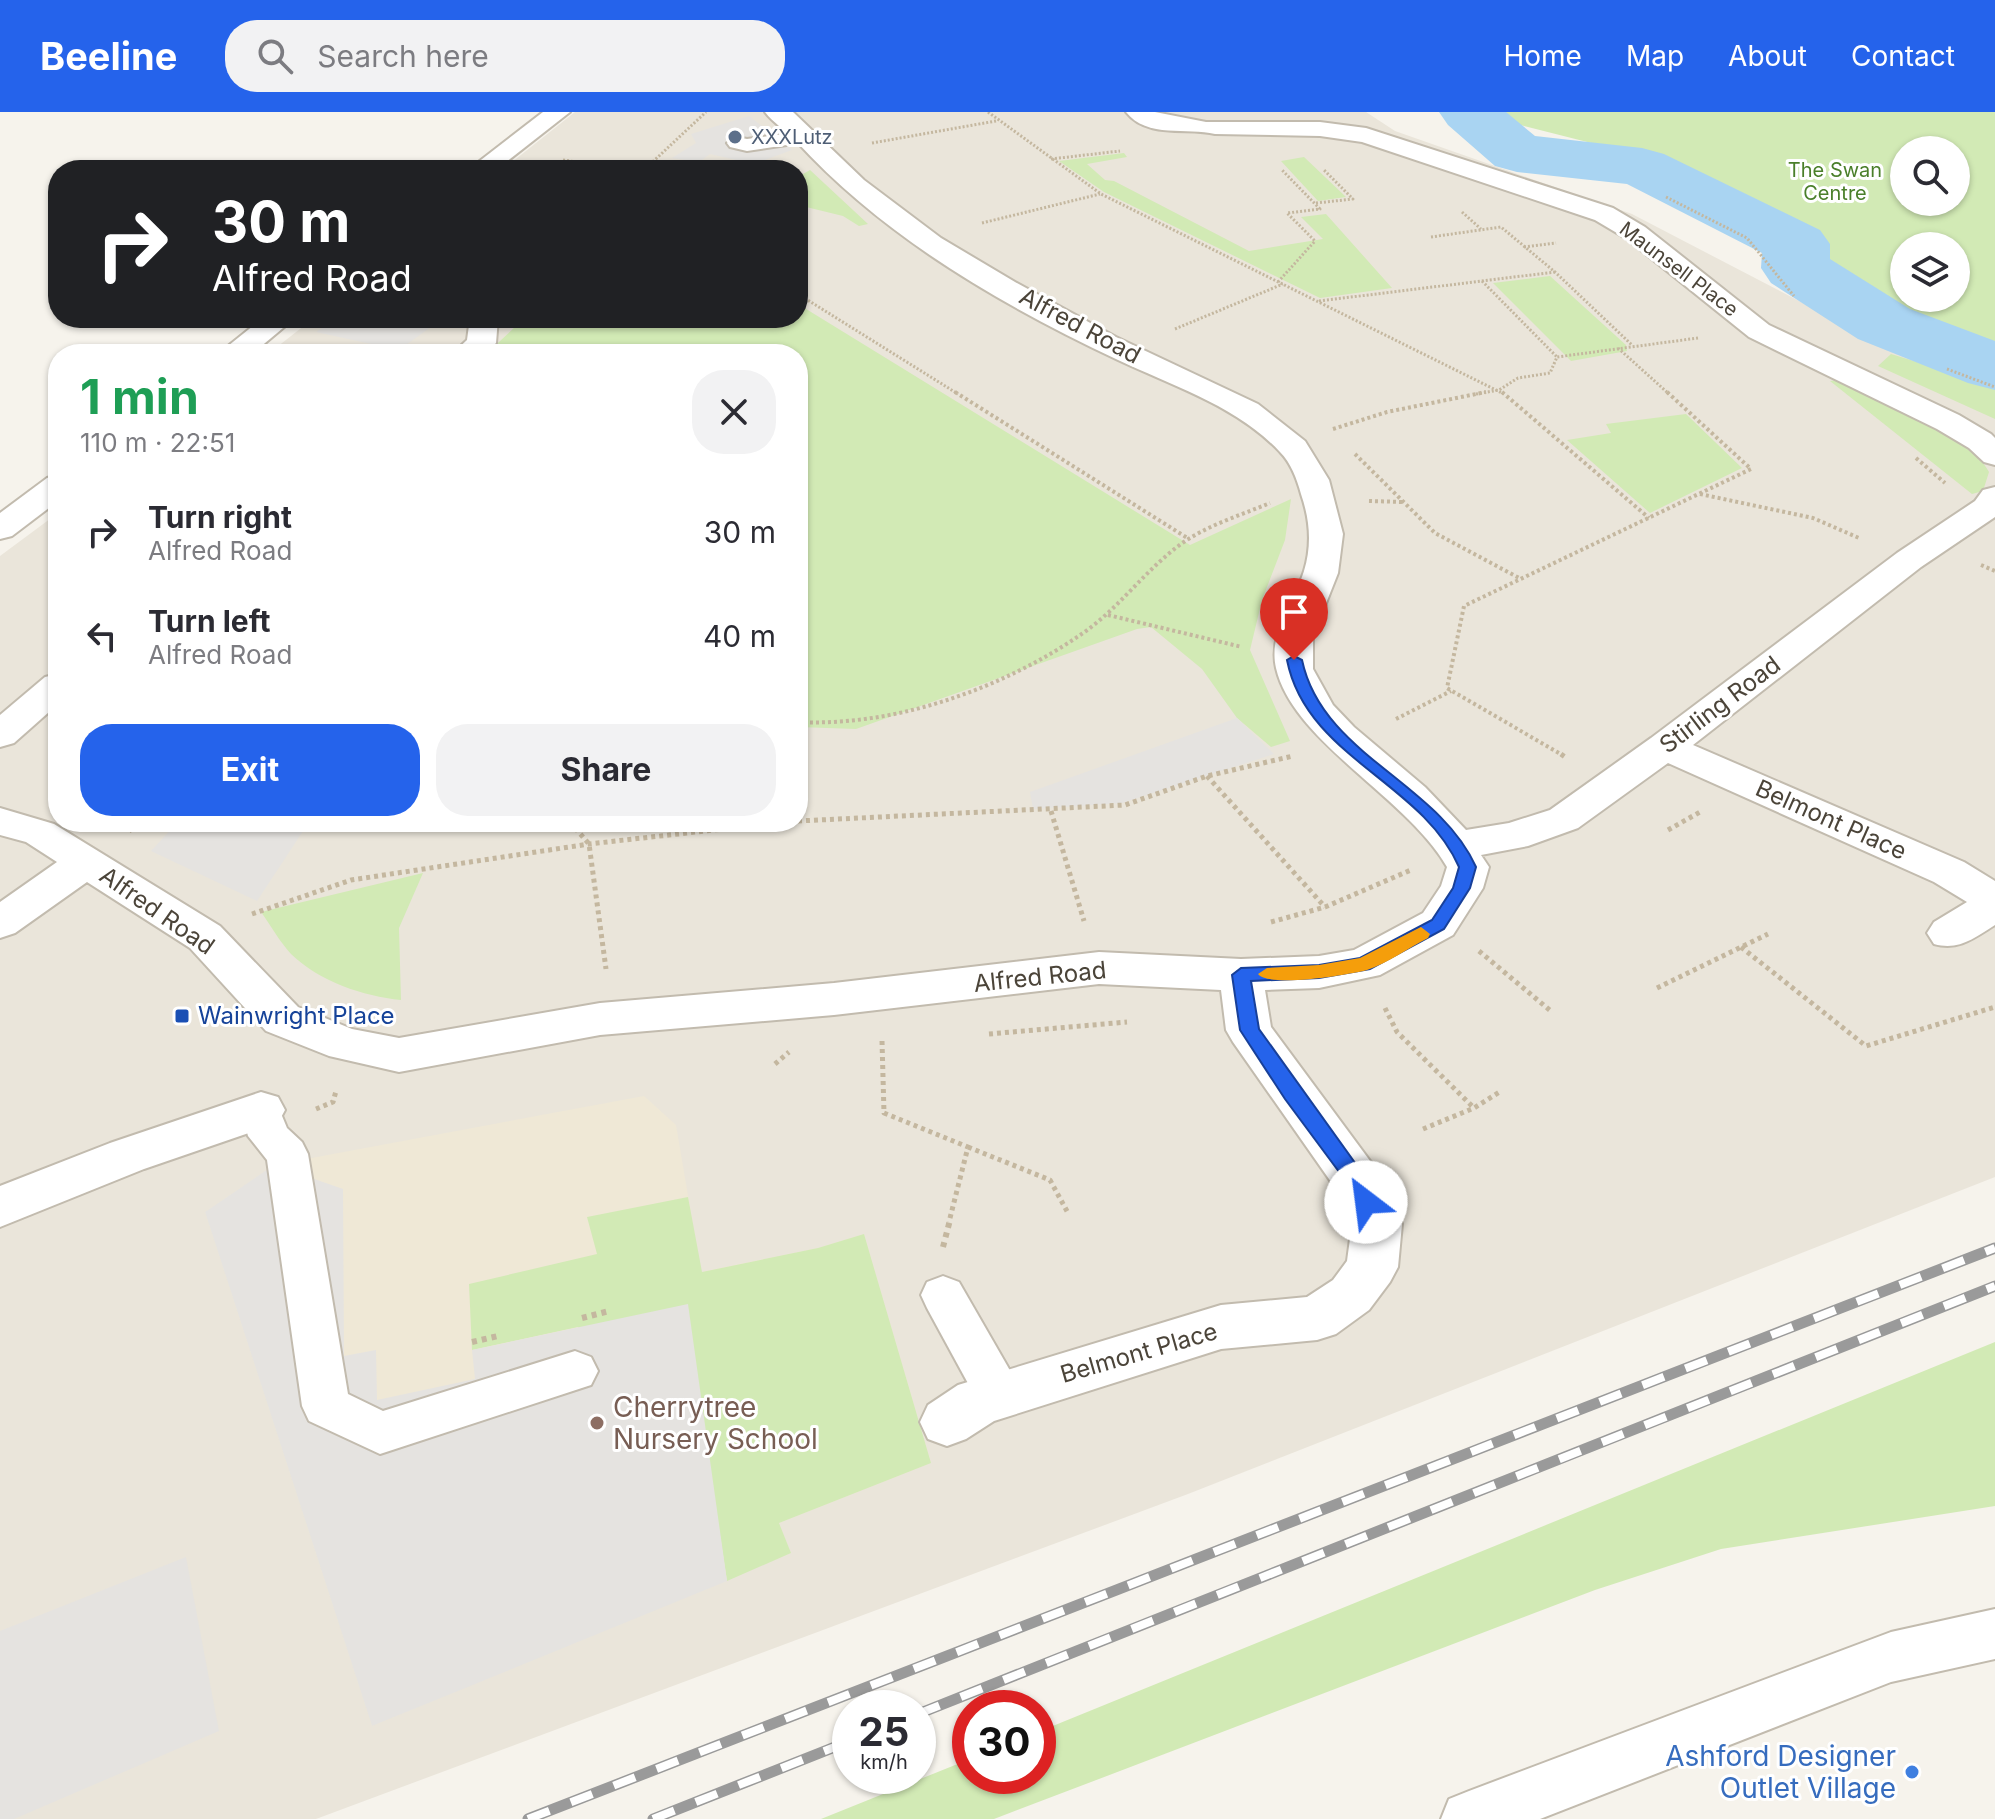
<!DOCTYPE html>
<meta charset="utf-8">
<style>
:root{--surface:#fff;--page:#f2f2f3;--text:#2b2b33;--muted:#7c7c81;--accent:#2563eb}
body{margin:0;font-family:Inter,sans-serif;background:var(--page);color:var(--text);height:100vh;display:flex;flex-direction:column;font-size:30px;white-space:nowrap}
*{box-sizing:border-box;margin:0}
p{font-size:26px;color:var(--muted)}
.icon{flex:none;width:44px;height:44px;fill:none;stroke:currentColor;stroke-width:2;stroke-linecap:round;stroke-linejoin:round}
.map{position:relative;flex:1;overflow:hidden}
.panel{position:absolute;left:48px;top:232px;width:760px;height:488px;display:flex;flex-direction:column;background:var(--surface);border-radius:32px;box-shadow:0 2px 6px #0004}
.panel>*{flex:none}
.guide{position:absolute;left:48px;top:48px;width:760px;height:168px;border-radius:32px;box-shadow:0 2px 6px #0004;background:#202124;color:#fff;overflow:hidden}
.tools{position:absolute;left:1890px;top:24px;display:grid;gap:16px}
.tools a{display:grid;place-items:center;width:80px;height:80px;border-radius:50%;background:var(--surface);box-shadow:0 2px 6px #0004;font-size:40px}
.speed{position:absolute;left:832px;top:1578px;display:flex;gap:16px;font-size:40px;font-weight:700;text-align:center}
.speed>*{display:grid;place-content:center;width:104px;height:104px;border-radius:50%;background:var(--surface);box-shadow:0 2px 6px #0004;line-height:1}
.speed small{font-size:20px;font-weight:400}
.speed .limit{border:12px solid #d22;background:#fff;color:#111}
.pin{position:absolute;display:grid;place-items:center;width:68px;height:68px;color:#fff;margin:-82px -34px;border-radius:50% 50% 50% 0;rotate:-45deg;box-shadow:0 0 8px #0007}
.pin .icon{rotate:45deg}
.me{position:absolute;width:88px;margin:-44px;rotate:330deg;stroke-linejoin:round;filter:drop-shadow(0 0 6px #0008)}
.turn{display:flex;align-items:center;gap:28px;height:168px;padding:0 32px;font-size:36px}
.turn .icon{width:104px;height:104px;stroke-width:2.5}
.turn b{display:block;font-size:56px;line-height:68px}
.round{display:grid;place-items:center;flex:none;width:84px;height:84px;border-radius:32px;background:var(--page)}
.head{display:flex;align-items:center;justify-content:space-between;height:136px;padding:0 32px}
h1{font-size:48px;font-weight:700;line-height:60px;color:#1e9e55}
.button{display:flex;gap:16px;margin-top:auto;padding:16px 32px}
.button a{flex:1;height:92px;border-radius:32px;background:var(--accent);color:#fff;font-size:32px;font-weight:700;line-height:92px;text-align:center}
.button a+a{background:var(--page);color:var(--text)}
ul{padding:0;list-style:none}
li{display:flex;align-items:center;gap:24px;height:104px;padding:0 32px}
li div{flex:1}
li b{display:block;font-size:30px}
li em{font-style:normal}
header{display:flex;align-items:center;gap:48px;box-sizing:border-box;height:112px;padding:0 40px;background:var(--accent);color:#fff}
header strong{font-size:38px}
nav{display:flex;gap:44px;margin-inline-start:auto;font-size:28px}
.search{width:560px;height:72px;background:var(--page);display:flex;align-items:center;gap:20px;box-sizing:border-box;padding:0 28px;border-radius:32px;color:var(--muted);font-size:30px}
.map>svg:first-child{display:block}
.residential{fill:#eae5da}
.education{fill:#efe8d6}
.green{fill:#d2eab5;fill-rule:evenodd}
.parking{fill:#e5e3e0}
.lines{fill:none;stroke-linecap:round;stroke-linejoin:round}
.river{fill:#a9d4f2;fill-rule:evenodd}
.service-casing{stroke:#c2bbae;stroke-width:4}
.minor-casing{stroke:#c2bbae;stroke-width:4}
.tertiary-casing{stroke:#c2bbae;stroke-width:4}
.path-far3{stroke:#c4b79f;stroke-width:3;stroke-dasharray:2 2;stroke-linecap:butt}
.path-far2{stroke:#c4b79f;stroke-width:4;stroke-dasharray:3 3;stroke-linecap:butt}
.path-far1{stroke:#c4b79f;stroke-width:5;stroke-dasharray:4 4;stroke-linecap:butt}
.path{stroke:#c4b79f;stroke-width:6;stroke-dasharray:5 5;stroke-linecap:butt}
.service{fill:#fff;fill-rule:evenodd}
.minor{fill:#fff;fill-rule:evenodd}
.tertiary{fill:#fff;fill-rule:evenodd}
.rail-casing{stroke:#9a9a9a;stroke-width:11}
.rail{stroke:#fff;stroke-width:8;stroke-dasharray:23;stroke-linecap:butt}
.route{fill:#2563eb;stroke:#184099;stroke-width:2}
.slow{fill:#f59e0b}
.service-dot{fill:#5c6f8a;stroke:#fff;stroke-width:3}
.transit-dot{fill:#1a4fb4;stroke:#fff;stroke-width:3}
.education-dot{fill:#8d6e63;stroke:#fff;stroke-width:3}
.shop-dot{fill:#3f7fe0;stroke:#fff;stroke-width:3}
.labels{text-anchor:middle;stroke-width:6;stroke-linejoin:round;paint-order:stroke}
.far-service-label{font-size:20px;fill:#4e5e75;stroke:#fff;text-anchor:start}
.far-park-label{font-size:20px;fill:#4a7f2a;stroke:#fff}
.far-street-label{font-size:20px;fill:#4b4439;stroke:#fff}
.street-label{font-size:24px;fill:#4b4439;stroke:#fff}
.transit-label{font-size:24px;fill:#164399;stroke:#fff;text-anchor:start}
.near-education-label{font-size:28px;fill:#785e54;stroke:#fff;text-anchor:start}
.near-shop-label{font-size:28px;fill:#366cbe;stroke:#fff;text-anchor:end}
</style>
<header>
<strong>Beeline</strong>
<div class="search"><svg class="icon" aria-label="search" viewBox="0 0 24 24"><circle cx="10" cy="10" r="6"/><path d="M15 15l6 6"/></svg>Search here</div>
<nav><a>Home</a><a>Map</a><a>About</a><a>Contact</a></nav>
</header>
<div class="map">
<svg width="1995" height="1707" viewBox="0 0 1995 1707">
<rect width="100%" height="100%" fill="#f6f3ec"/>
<path class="residential" d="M575,0h791l29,19 237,83 363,189v774l-807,317 -872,325h-316v-1263l58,-43v309h740v-468h-530l46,-36h484v-148h-296z"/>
<path class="education" d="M644,984l32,29 25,147 117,-24 46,-14 67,229 -152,60 12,30 -419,173 -167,-514 69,-47z"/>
<g class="green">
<path d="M1480,0h515v238l-84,-30 -92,-67 -129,-85 -201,-51zM1956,38v52h-52v-52zM1956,134v52h-52v-52z"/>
<path d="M1124,41l3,4 -40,7 18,16 9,1 135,70 74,-12 -22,-22 25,-3 66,74 -72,10 -216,-106 -45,-31z"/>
<path d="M1304,45l42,40 -28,4 -37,-40z"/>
<path d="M810,58l58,54 -9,2 -16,-10 -45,-11v-28z"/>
<path d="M1550,164l76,69 1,6 -56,10 -78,-78z"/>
<path d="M798,192l392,241 101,-46 -6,41 -23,60 -12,50 40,91 -19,6 -34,-29 -35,-49 -51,-42 -14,2 -281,100 -58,-2v-373h-312l29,-27 -5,-9h288z"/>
<path d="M1891,242l104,32v33l-117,-53z"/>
<path d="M1838,268c37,19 135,58 151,92l-6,19 -11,3 -142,-113z"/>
<path d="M1686,302l56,54 -92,45 -83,-73 44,-7 -5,-9z"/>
<path d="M423,761l-24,55 2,72c-38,-4 -81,-18 -110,-46 -11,-12 -20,-28 -30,-42z"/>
<path d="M688,1085l14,75 116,-24 46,-14 67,229 -152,60 12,30 -64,28 -11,-72 -138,-182 -106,23 -3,-66 128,-30 -10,-37z"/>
<path d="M1995,1230v164l-274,43 -126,41 -601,229h-173l149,-60v17h68v-44z"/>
</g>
<g class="parking">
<path d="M749,4l43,34 -38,14 -44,-10 -11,8 -27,-4 24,-15 -5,-9z"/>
<path d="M337,206h102l3,1 -43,31 -83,-18z"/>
<path d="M1237,606l37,36 -152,49 -89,6 -3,-17z"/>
<path d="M178,710h131l-52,79 -106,-50z"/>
<path d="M274,1053l69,24 1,167 32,-6 1,50 98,-21 -3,-29 216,-46 39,277 -355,145 -167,-514z"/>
<path d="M186,1445l33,174 -205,88h-14v-188z"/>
</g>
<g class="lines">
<path class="river" d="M1439,0h67l29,24 107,12 22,6 156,76 10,14v15l80,50 85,32v49l-27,-7 -110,-44 -87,-56 -10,-15 1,-15 -135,-69 -110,-12 -22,-6 -47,-41z"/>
<defs>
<g id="service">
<path d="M806,19l10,6 -3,4 -66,10 -17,-4 -3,-4 10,-6 10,2z"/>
<path d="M261,982l14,5 12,29 15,14 6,12 40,240 35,17 192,-60 16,6 7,14 -7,14 -211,69 -71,-33 -7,-15 -35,-246 -19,-24 -7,-26 6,-11z"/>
<path d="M943,1164l16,6 57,99 6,14 -6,14 -17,6 -17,-6 -55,-101 -6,-13 6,-13z"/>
<path d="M1995,1497v50l-104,23 -351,137h-99l8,-20 20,-8 422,-159z"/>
</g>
<g id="minor">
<path d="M765,0h28l71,68 77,58 74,44 101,55 142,67 47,37 24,39 14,54 -5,39 -25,63v33l20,36 21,22 71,60 41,43 43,-7 41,-13 101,-72 246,-185 78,-52 8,-11 12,-3v30l-74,50 -228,178 271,117 31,19v44c-21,13 -36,26 -61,19l-7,-11 7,-11 33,-20 -33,-20 -266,-119 -90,65 -50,18 -47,9 8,12 -6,21 -30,47 -73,40 -61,13 -54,2 6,37 102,138 29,59 -4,43 -8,15 -21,28 -33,24 -19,6 -96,9 -227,72 -28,18 -19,7 -19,-7 -8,-17 8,-17 30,-20 263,-80 86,-8 26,-17 14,-19 5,-37 -16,-35 -103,-147 -7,-12 -5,-40 -122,-6 -265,31 -234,20 -201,37 -70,-16 -63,-25 -76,-83 -103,-66 -72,51 -15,5v-36l57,-40 -31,-20 -26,-7v-27l54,16 166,102 78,81 54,22 47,9 201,-35 234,-20 265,-31 142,7 78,-3 35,-6 69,-37 18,-27 6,-19c-40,-70 -154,-125 -171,-199 -8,-35 18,-65 28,-97 8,-26 6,-51 -3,-77 -4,-15 -10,-31 -21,-42 -43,-46 -107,-66 -162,-92 -117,-55 -234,-123 -322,-219 -9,-10 -23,-18 -31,-29z"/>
<path d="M1126,0h29l51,10h114l46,6 247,80 32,19 124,98 190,90 32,19 4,4v27l-11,-3 -15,-14 -32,-19 -188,-92 -122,-98 -32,-19 -233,-78 -42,-6 -105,-2c-27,-7 -68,5 -89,-22z"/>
<path d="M470,206h28l-2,25 -11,11h-33l15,-14z"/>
<path d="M58,562v30l-44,39 -14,4v-32l45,-38z"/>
<path d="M261,980l17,5 7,13 -7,13 -134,46 -144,58v-41l110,-43z"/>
</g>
<g id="tertiary">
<path d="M543,0h27l-74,58h-28z"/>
<path d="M263,206h32l-43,36h-34z"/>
<path d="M58,363v26l-46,35 -12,3v-26l47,-35z"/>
</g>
</defs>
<use href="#service" class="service-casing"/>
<use href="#minor" class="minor-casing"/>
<use href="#tertiary" class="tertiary-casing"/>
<g class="path-far3">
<path d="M988,0l113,82 403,200"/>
<path d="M872,31l124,-22"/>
<path d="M1051,47l69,-8"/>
<path d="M563,48l71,10"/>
<path d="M644,58l62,-58"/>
<path d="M1666,85l81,41 47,58"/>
<path d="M1316,91l37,-4 -29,-29"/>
<path d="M1462,100l19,17"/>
<path d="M982,111l118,-29"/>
<path d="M1431,125l70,-10 54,45 77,73"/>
<path d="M1524,135l32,-4"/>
<path d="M1482,169l75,76"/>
<path d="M1278,170l37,-41 -28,-28 33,-4 -39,-40"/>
<path d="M798,182l160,100"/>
<path d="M1319,189l236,-29"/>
<path d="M1175,217l108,-45"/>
<path d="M1618,236l51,46"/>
<path d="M1947,257l48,18"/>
<path d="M1476,282l23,-4 19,-12 32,-5 7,-16 141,-19"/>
</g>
<g class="path-far2">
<path d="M955,280l234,147"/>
<path d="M1502,280l147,126"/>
<path d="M1333,317l54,-17 99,-20"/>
<path d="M1355,342l80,79 86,46"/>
<path d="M1916,346l29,25"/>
<path d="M1700,382l113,24 46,20"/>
<path d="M1369,389l34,1"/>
<path d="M1981,453l14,6"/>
<path d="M1108,503l134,32"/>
<path d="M1396,607l55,-28"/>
<path d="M798,610c97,5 206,-34 285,-89 35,-24 60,-60 94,-86 27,-21 62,-31 93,-44"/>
<path d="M1564,644l-117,-68 17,-82 287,-137 -84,-77"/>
</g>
<g class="path-far1">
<path d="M1561,642l4,3"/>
<path d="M1207,664l118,131"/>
<path d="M1051,699l33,110"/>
<path d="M798,709l327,-16 82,-29 86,-20"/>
<path d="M570,710l19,22 17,125"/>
<path d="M1668,718l32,-18"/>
<path d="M129,719l12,-9"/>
<path d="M252,802l99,-34 238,-36 196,-22"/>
<path d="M1271,810l54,-15 86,-37"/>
<path d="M1741,835l125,99 129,-39"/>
<path d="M1479,839l73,61"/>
<path d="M1657,876l111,-54"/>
<path d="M1385,896l12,24 77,76"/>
<path d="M989,922l138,-12"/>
<path d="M882,929l2,72 84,34 -19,75"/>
<path d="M775,952l14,-12"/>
<path d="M316,997l17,-7 3,-11"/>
<path d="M1423,1017l51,-21 27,-17"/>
<path d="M968,1035l82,33 18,33"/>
</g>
<g class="path">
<path d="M943,1135l7,-27"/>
<path d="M582,1206l27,-7"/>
<path d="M472,1230l26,-6"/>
</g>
<use href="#service" class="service"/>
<use href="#minor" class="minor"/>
<use href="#tertiary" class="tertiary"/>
<defs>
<g id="rail">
<path d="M918,1602l1077,-428"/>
<path d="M528,1707l1467,-571"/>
<path d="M653,1707l197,-78"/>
</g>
</defs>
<use href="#rail" class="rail-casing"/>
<use href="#rail" class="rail"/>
</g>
<path class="route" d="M1294,544l8,4c20,95 136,122 174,207l-6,21 -26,41 -74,40 -51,9 -68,3 8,48 104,145 13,28 -3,5h-14l-11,-23 -63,-85 -45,-69 -8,-55 9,-7 78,-3 41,-7 72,-38 21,-32 6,-21c-37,-85 -153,-110 -172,-207z"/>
<path class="slow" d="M1421,815l9,7 -2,4c-20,10 -40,25 -61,32 -19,5 -98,18 -109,4l9,-6 52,-3 41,-7z"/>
<circle class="service-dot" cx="735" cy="25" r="8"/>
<rect class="transit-dot" x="174" y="896" width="16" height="16" rx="4"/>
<circle class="education-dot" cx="597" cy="1311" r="8"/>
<circle class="shop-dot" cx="1912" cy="1660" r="8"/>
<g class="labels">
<g class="far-service-label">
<text x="751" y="32">XXXLutz</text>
</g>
<g class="far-park-label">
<text x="1835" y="65">The Swan<tspan x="1835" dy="23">Centre</tspan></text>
</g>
<g class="far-street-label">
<text transform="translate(1679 157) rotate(37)" y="7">Maunsell Place</text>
</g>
<g class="street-label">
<text transform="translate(1080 214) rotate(28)" y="8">Alfred Road</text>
<text transform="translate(1720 593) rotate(-37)" y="8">Stirling Road</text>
<text transform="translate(1831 708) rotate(24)" y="8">Belmont Place</text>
<text transform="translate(157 799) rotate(35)" y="8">Alfred Road</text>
<text transform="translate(1040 865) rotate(-6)" y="8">Alfred Road</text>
<text transform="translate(1139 1241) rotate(-16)" y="8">Belmont Place</text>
</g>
<g class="transit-label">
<text x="198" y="912">Wainwright Place</text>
</g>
<g class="near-education-label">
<text x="613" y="1305">Cherrytree<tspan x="613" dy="32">Nursery School</tspan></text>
</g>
<g class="near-shop-label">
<text x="1896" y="1654">Ashford Designer<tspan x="1896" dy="32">Outlet Village</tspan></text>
</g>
</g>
</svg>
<div class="tools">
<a><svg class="icon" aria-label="search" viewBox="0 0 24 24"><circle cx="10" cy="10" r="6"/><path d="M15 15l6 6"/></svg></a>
<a><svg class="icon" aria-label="layers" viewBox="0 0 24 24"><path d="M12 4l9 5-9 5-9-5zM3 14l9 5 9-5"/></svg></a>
</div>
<div class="speed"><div>25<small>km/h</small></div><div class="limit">30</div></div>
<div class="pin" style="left:1294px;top:548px;background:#d93025"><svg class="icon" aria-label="arrive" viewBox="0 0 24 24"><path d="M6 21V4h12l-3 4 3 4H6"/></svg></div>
<svg class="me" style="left:1366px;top:1090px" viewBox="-20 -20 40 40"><circle r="19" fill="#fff"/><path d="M0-13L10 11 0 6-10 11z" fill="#2563eb"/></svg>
<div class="guide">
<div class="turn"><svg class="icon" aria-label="right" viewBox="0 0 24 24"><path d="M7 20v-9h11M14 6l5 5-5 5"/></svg><div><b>30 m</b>Alfred Road</div></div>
</div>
<section class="panel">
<div class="head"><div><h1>1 min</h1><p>110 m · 22:51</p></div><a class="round"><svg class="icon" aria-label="close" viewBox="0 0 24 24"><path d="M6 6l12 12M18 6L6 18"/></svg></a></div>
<ul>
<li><svg class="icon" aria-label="right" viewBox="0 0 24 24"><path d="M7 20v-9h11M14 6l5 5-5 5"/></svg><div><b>Turn right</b><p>Alfred Road</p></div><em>30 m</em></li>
<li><svg class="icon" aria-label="left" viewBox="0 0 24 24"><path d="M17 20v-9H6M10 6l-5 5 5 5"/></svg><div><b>Turn left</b><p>Alfred Road</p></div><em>40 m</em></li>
</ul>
<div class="button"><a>Exit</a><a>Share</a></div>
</section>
</div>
